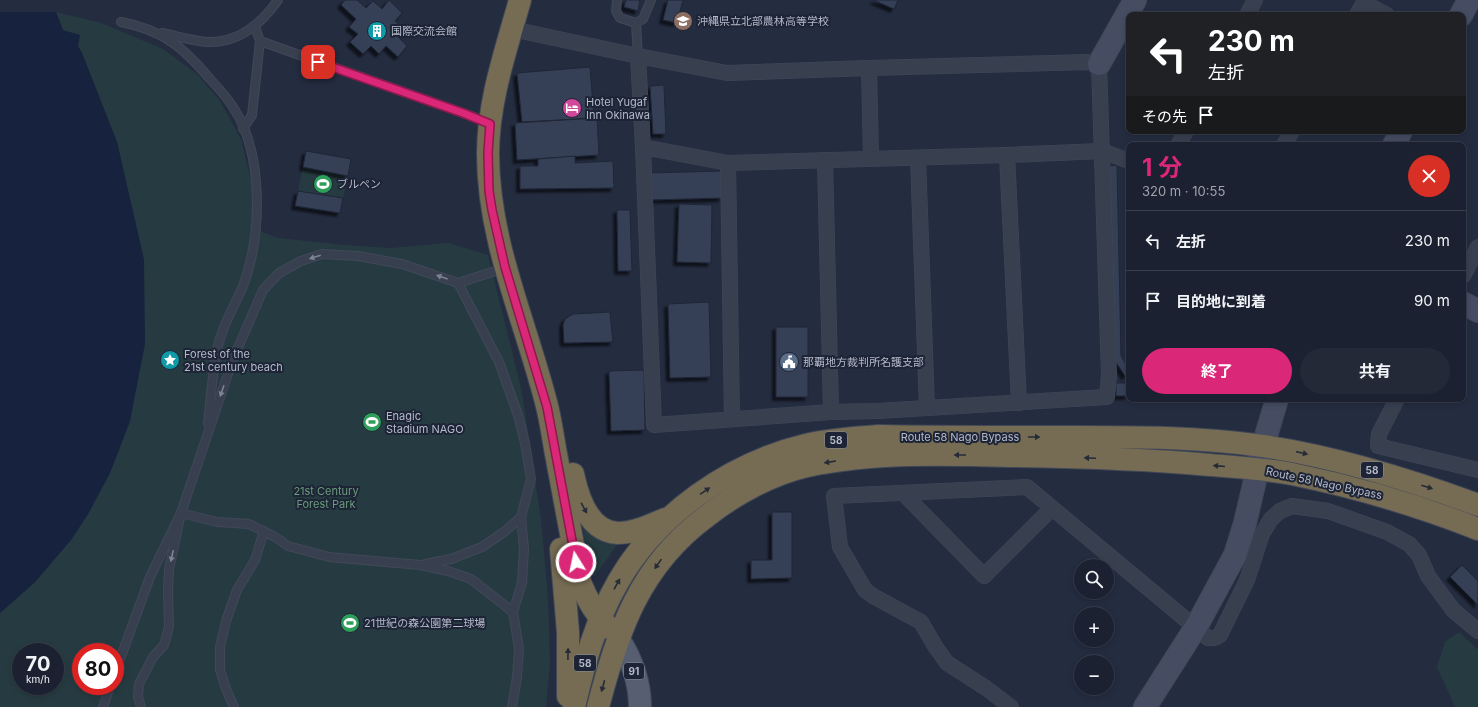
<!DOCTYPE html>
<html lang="ja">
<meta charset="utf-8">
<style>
:root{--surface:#1b2130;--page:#242938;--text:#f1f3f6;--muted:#a0a3ab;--line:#393e4c;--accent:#db2777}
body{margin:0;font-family:Inter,"Noto Sans JP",sans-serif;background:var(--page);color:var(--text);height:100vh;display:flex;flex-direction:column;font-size:15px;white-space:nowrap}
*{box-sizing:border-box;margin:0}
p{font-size:13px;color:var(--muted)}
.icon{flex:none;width:22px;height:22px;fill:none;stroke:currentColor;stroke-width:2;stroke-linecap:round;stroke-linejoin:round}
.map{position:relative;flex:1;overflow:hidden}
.details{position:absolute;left:1126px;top:142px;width:340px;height:260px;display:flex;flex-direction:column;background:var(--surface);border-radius:8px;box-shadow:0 2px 6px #0003,0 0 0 1px var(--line)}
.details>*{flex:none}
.top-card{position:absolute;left:1126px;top:12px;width:340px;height:122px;border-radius:8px;box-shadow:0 2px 6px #0003,0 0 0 1px var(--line);background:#202124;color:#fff;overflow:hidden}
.buttons{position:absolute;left:1074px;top:559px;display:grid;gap:8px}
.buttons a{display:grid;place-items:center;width:40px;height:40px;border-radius:50%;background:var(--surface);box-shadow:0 2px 6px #0003,0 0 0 1px var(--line);font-size:20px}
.speed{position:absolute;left:12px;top:643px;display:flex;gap:8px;font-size:20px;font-weight:700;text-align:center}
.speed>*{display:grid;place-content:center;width:52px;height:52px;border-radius:50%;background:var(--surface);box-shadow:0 2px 6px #0003,0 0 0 1px var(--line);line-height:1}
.speed small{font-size:10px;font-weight:400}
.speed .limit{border:6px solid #d22;background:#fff;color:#111}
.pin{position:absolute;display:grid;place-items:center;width:34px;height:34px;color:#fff;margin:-17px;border-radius:8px;box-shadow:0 2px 6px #0006}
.me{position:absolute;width:44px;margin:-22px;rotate:350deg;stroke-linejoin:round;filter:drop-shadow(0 0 3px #0008)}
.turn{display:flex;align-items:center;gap:14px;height:84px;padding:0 16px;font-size:18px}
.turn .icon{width:52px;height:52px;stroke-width:2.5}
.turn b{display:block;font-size:28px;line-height:34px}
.then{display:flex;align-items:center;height:38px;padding:0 16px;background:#0003;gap:8px;font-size:15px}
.round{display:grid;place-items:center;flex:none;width:42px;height:42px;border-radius:21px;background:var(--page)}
.summary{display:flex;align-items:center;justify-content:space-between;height:68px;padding:0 16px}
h1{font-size:24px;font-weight:700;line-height:30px;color:var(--accent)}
.button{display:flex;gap:8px;margin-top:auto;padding:8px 16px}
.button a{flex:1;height:46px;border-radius:24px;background:var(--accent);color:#fff;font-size:16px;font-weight:700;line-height:46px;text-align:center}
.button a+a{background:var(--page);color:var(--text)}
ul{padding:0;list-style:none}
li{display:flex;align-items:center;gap:12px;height:60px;padding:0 16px;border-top:1px solid var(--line)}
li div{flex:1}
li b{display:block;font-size:15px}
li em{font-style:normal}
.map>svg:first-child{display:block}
.green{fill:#263b41;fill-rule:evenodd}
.water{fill:#16223e}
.building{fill:#354056;stroke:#1f2637;filter:url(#shadow)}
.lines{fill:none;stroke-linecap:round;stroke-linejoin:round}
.lane-casing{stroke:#414859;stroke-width:10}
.street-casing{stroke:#414859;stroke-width:16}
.secondary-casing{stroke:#414859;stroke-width:24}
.primary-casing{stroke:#414859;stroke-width:24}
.highway-casing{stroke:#404757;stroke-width:24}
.lane{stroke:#383f4f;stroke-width:8}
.street{stroke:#383f4f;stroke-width:15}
.secondary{stroke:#464d63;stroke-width:22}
.primary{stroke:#565e70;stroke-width:22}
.highway{stroke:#766c54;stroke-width:22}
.oneway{fill:#7c8393}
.oneway2{fill:#262b38}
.route-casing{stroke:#8e194d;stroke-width:10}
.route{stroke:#db2777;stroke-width:7}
.labels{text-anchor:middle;stroke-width:4;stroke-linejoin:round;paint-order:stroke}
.shield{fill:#1d2435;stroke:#878d9d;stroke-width:1}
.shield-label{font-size:10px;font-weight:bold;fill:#b4baca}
.poi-label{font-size:11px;fill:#b4baca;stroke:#1d2435;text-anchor:start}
.street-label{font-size:11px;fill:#b4baca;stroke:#1d2435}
.park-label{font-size:11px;fill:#6a9c7b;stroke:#1d2435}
</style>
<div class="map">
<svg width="1478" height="707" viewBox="0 0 1478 707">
<defs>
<filter id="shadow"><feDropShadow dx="-3.5" dy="3.5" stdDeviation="1" flood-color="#0009"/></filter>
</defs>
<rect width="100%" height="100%" fill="#242c40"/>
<g class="green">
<path d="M56,12l45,11 62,26 34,25 23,27 21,38 13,54 1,36 23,9 67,7 45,3 59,-5 39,12 34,137 19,127 7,78 2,66 -4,44h-546v-94l34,-30 37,-43 17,-26 22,-41 20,-52 14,-161 -27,-118 -35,-89 -19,-23zM21,652h34v34h-34zM81,652h34v34h-34z"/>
<path d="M306,151l45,8 -11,54 -45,-7z"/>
<path d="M582,521l39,18 -27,38 -6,-11z"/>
<path d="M1459,632l19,18v57h-23l-18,-40 8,-25z"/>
</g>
<path class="water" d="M0,12h56l7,18 17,5 -2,11 4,7 35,89 27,118 1,84 -15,77 -20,52 -22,41 -17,26 -37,43 -34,30z"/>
<g class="building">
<path d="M345,0h12l9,8 7,-7 9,8 7,-9 13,13 -7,8 8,7 -7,7 11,11 -9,11 -12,-11 -7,8 -8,-8 -8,8 -13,-12 8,-8 -9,-7 7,-8 -15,-14z"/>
<path d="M626,0h14l-2,11 -14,-4z"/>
<path d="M668,0h15l-6,23 -14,-3z"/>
<path d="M873,0h25l-4,9z"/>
<path d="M590,67l4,51 -72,4 -5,-49z"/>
<path d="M664,85l2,49h-13l-3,-48z"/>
<path d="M597,118l2,37 -82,5 -2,-37z"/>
<path d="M306,151l45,8 -3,17 -45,-9z"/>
<path d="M575,156v7l38,-2 1,27 -94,1v-23h18v-7z"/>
<path d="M1117,165l4,191 8,13v4l-4,3 -13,-20 -3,-190z"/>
<path d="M723,171l-1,27 -74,2 -1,-27z"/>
<path d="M298,191l45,7 -3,15 -45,-7z"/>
<path d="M679,204l33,1 -1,58 -34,-1z"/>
<path d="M617,210h13l2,61h-14z"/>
<path d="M709,302l2,75 -41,1 -2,-74z"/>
<path d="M610,312l3,30 -49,1 -1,-18 2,-6 8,-5z"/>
<rect x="776" y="327" width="32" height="70"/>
<path d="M644,370l1,60 -34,1 -2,-60z"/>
<rect x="1116" y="383" width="12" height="13"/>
<path d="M772,512h20v66l-41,1v-19h21z"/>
<path d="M1462,565l16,16v24l-28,-28z"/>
</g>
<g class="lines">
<defs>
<g id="lane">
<path d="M617,0l-1,11 4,7 16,5 7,-4 8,-19"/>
<path d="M121,22c42,8 62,25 89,57 8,9 17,18 23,28 31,47 29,128 10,179 -9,21 -22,42 -26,65 -5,23 -6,48 -9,72"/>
<path d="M636,23l2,33"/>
<path d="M162,33c15,3 31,8 46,9 31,1 53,-18 70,-42"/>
<path d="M260,41l203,72 26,10"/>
<path d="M243,129l9,-14 8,-74 -5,-14"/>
<path d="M425,564l26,-5 31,-12 22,-15 17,-15 10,-38 -6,-36 -7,-28 -19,-53 -41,-79"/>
<path d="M513,612l9,-29 2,-34 -3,-32"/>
<path d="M115,673l35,-96 31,-64 36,9 32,2 26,13 13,9 41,11 91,8 28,6 23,8 42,33 6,37 -2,28 -5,30"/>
<path d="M103,707l7,-21"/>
<path d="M141,707l-3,-10 1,-13 14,-27 11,-12 5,-18 -1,-36 1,-22 12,-56 52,-154 30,-69 16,-17 22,-12 21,-7 36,2 44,8 56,19 47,-15"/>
<path d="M234,707l-8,-18 -6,-19v-23l6,-26 11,-31 18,-30 9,-29"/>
</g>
<g id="street">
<path d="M1364,3l23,12"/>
<path d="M1247,15l8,-15"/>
<path d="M1357,15l8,-15"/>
<path d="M512,29l126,27 89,17 142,-5 219,-6 11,2 10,310 -2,23 -230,14 -46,1 -177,13 -11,-278 -5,-91"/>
<path d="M869,68l2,91"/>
<path d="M1178,145l8,-14"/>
<path d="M1284,145l8,-14"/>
<path d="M643,147l85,16 279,-8 95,-4 27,10"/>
<path d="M1007,155l12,248"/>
<path d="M918,158l9,250"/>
<path d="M825,160l6,252"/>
<path d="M728,163l4,256"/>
<path d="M1463,276l15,-29"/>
<path d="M1397,399l-18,35 -1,12 100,24"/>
<path d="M903,493l81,83 68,-68"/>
<path d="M1011,707l-25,-19 -39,-25 -12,-17 -14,-24 -48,-26 -8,-6 -25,-43 -6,-51 193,-9 181,151h7l5,-3 27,-55 15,-46 9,-15 9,-8 12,-5 36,5 59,21 22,12 10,11 9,21 25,34 25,21"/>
</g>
<g id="secondary">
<path d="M1461,15l8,-15"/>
<path d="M1099,64l36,-64"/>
<path d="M1394,145l7,-14"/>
<path d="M1463,303l15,8"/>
<path d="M1145,707l51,-80 39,-72 10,-32 18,-77 14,-47"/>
</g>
<path id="primary" d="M618,638c13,20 22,44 22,69"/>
<g id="highway">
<path d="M520,0c-14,50 -32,101 -32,154 0,88 38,168 59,252 4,16 6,32 9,48 8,43 16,85 24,128 7,18 15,32 29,46"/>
<path d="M573,474c5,24 16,58 45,59 16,0 33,-8 47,-14"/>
<path d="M561,549l7,83v64"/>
<path d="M574,707c10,-43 22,-87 44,-125 39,-68 112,-119 188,-137 24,-6 48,-7 72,-9 58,1 117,1 175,1 70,0 140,-1 210,9 74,11 145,33 215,59"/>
<path d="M598,707c20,-77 42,-142 109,-191 28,-22 65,-42 100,-50 65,-14 138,-12 204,-10 67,1 133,3 199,9 27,2 55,4 82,9 64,13 125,31 186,55"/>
</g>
</defs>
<use href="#lane" class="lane-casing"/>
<use href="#street" class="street-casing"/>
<use href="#secondary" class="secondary-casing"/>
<use href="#primary" class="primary-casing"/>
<use href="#highway" class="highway-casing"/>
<use href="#lane" class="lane"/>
<use href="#street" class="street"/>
<use href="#secondary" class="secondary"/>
<use href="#primary" class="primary"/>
<use href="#highway" class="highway"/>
</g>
<defs><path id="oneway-solid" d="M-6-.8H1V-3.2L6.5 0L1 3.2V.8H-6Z"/></defs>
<g class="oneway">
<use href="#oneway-solid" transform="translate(315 257) rotate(163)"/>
<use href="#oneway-solid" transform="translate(442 277) rotate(-161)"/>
<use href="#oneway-solid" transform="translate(222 391) rotate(109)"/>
<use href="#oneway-solid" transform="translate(172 556) rotate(102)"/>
</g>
<g class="oneway2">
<use href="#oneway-solid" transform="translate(1034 437)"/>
<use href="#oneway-solid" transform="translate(1302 453) rotate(13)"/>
<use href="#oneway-solid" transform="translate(960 455) rotate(180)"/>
<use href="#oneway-solid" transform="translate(1090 458) rotate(-178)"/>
<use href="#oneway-solid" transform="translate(830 462) rotate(171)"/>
<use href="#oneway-solid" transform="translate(1219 466) rotate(-175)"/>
<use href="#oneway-solid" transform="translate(1427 487) rotate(17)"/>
<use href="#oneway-solid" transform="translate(705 491) rotate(-35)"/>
<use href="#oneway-solid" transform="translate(584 508) rotate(61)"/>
<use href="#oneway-solid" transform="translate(658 564) rotate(125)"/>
<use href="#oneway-solid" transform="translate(617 584) rotate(-61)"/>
<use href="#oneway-solid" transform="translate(568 654) rotate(-89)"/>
<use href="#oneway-solid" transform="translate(603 686) rotate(105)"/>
</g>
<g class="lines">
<defs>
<path id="route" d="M318,62l145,51 27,11 -2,29 1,38 3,19 13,57 42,140 29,155"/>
</defs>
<use href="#route" class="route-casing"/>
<use href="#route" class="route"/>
</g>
<defs>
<symbol id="school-disc" viewBox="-11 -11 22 22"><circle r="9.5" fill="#8d6e63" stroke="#1d2435"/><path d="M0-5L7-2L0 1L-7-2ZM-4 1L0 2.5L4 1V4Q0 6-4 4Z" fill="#fff"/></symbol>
<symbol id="building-disc" viewBox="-11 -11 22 22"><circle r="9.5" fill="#0f9aa8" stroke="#1d2435"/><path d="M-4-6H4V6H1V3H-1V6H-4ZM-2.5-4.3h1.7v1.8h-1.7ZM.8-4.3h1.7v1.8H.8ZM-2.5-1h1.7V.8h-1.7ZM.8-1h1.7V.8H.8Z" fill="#fff"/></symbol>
<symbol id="hotel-disc" viewBox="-11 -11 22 22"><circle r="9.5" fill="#d1479c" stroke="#1d2435"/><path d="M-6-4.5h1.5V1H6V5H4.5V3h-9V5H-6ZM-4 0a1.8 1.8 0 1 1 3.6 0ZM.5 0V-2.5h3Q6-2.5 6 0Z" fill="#fff"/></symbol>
<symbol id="stadium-disc" viewBox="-11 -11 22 22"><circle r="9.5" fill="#2e9e5b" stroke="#1d2435"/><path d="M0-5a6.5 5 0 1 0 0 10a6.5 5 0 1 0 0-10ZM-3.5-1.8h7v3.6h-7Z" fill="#fff"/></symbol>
<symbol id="sight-disc" viewBox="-11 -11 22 22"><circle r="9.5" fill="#0f9aa8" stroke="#1d2435"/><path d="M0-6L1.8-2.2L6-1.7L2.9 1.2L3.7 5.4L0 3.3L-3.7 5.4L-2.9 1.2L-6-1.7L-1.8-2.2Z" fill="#fff"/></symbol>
<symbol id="civic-disc" viewBox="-11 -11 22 22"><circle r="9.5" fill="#5c6f8a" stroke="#1d2435"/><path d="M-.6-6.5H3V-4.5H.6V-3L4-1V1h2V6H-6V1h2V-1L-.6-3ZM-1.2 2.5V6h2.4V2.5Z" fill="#fff"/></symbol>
</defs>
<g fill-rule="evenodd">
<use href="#school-disc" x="672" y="10" width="22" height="22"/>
<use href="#building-disc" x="366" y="20" width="22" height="22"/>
<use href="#hotel-disc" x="561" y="97" width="22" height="22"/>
<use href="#stadium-disc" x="312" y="173" width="22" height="22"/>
<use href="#sight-disc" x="159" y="349" width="22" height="22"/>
<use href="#civic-disc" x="778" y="351" width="22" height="22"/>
<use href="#stadium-disc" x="361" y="411" width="22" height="22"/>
<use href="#stadium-disc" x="339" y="612" width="22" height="22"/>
</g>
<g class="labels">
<g class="shield">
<rect x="825" y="432" width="22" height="16" rx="3"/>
<rect x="1361" y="462" width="22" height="16" rx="3"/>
<rect x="574" y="655" width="22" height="16" rx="3"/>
<rect x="624" y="663" width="20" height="16" rx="3"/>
</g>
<g class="shield-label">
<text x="836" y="444">58</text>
<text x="1372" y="474">58</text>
<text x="585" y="667">58</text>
<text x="634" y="675">91</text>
</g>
<g class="poi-label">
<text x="697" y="25">沖縄県立北部農林高等学校</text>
<text x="391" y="35">国際交流会館</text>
<text x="586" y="106">Hotel Yugaf<tspan x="586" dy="13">Inn Okinawa</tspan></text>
<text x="337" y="188">ブルペン</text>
<text x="184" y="358">Forest of the<tspan x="184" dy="13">21st century beach</tspan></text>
<text x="803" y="366">那覇地方裁判所名護支部</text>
<text x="386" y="420">Enagic<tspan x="386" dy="13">Stadium NAGO</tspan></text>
<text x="364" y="627">21世紀の森公園第二球場</text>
</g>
<g class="street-label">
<text x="960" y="441">Route 58 Nago Bypass</text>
<text transform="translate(1324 483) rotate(12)" y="4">Route 58 Nago Bypass</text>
</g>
<g class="park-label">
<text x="326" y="495">21st Century<tspan x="326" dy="13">Forest Park</tspan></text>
</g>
</g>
</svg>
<div class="buttons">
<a><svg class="icon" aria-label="search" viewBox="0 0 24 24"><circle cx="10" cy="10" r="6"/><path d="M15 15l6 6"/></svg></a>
<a>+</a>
<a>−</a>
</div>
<div class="speed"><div>70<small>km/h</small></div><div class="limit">80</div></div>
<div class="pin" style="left:318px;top:62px;background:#d93025"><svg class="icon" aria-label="arrive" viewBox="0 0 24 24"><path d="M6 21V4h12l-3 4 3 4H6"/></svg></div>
<svg class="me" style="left:576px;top:562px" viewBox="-20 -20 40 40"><circle r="17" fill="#db2777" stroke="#fff" stroke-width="3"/><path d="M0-11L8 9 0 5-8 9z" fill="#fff"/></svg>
<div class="top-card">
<div class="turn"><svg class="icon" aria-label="left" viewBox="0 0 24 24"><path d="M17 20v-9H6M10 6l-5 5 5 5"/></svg><div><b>230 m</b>左折</div></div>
<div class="then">その先<svg class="icon" aria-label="arrive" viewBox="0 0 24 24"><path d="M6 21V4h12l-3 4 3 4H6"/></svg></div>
</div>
<section class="details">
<div class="summary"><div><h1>1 分</h1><p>320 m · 10:55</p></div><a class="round" style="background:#d93025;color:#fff"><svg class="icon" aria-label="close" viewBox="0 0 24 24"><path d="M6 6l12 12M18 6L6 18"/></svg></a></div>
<ul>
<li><svg class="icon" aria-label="left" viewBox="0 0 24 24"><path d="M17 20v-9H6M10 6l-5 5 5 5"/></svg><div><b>左折</b></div><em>230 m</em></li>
<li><svg class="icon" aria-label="arrive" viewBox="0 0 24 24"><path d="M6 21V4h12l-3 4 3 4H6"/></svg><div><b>目的地に到着</b></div><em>90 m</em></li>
</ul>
<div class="button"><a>終了</a><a>共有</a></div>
</section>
</div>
